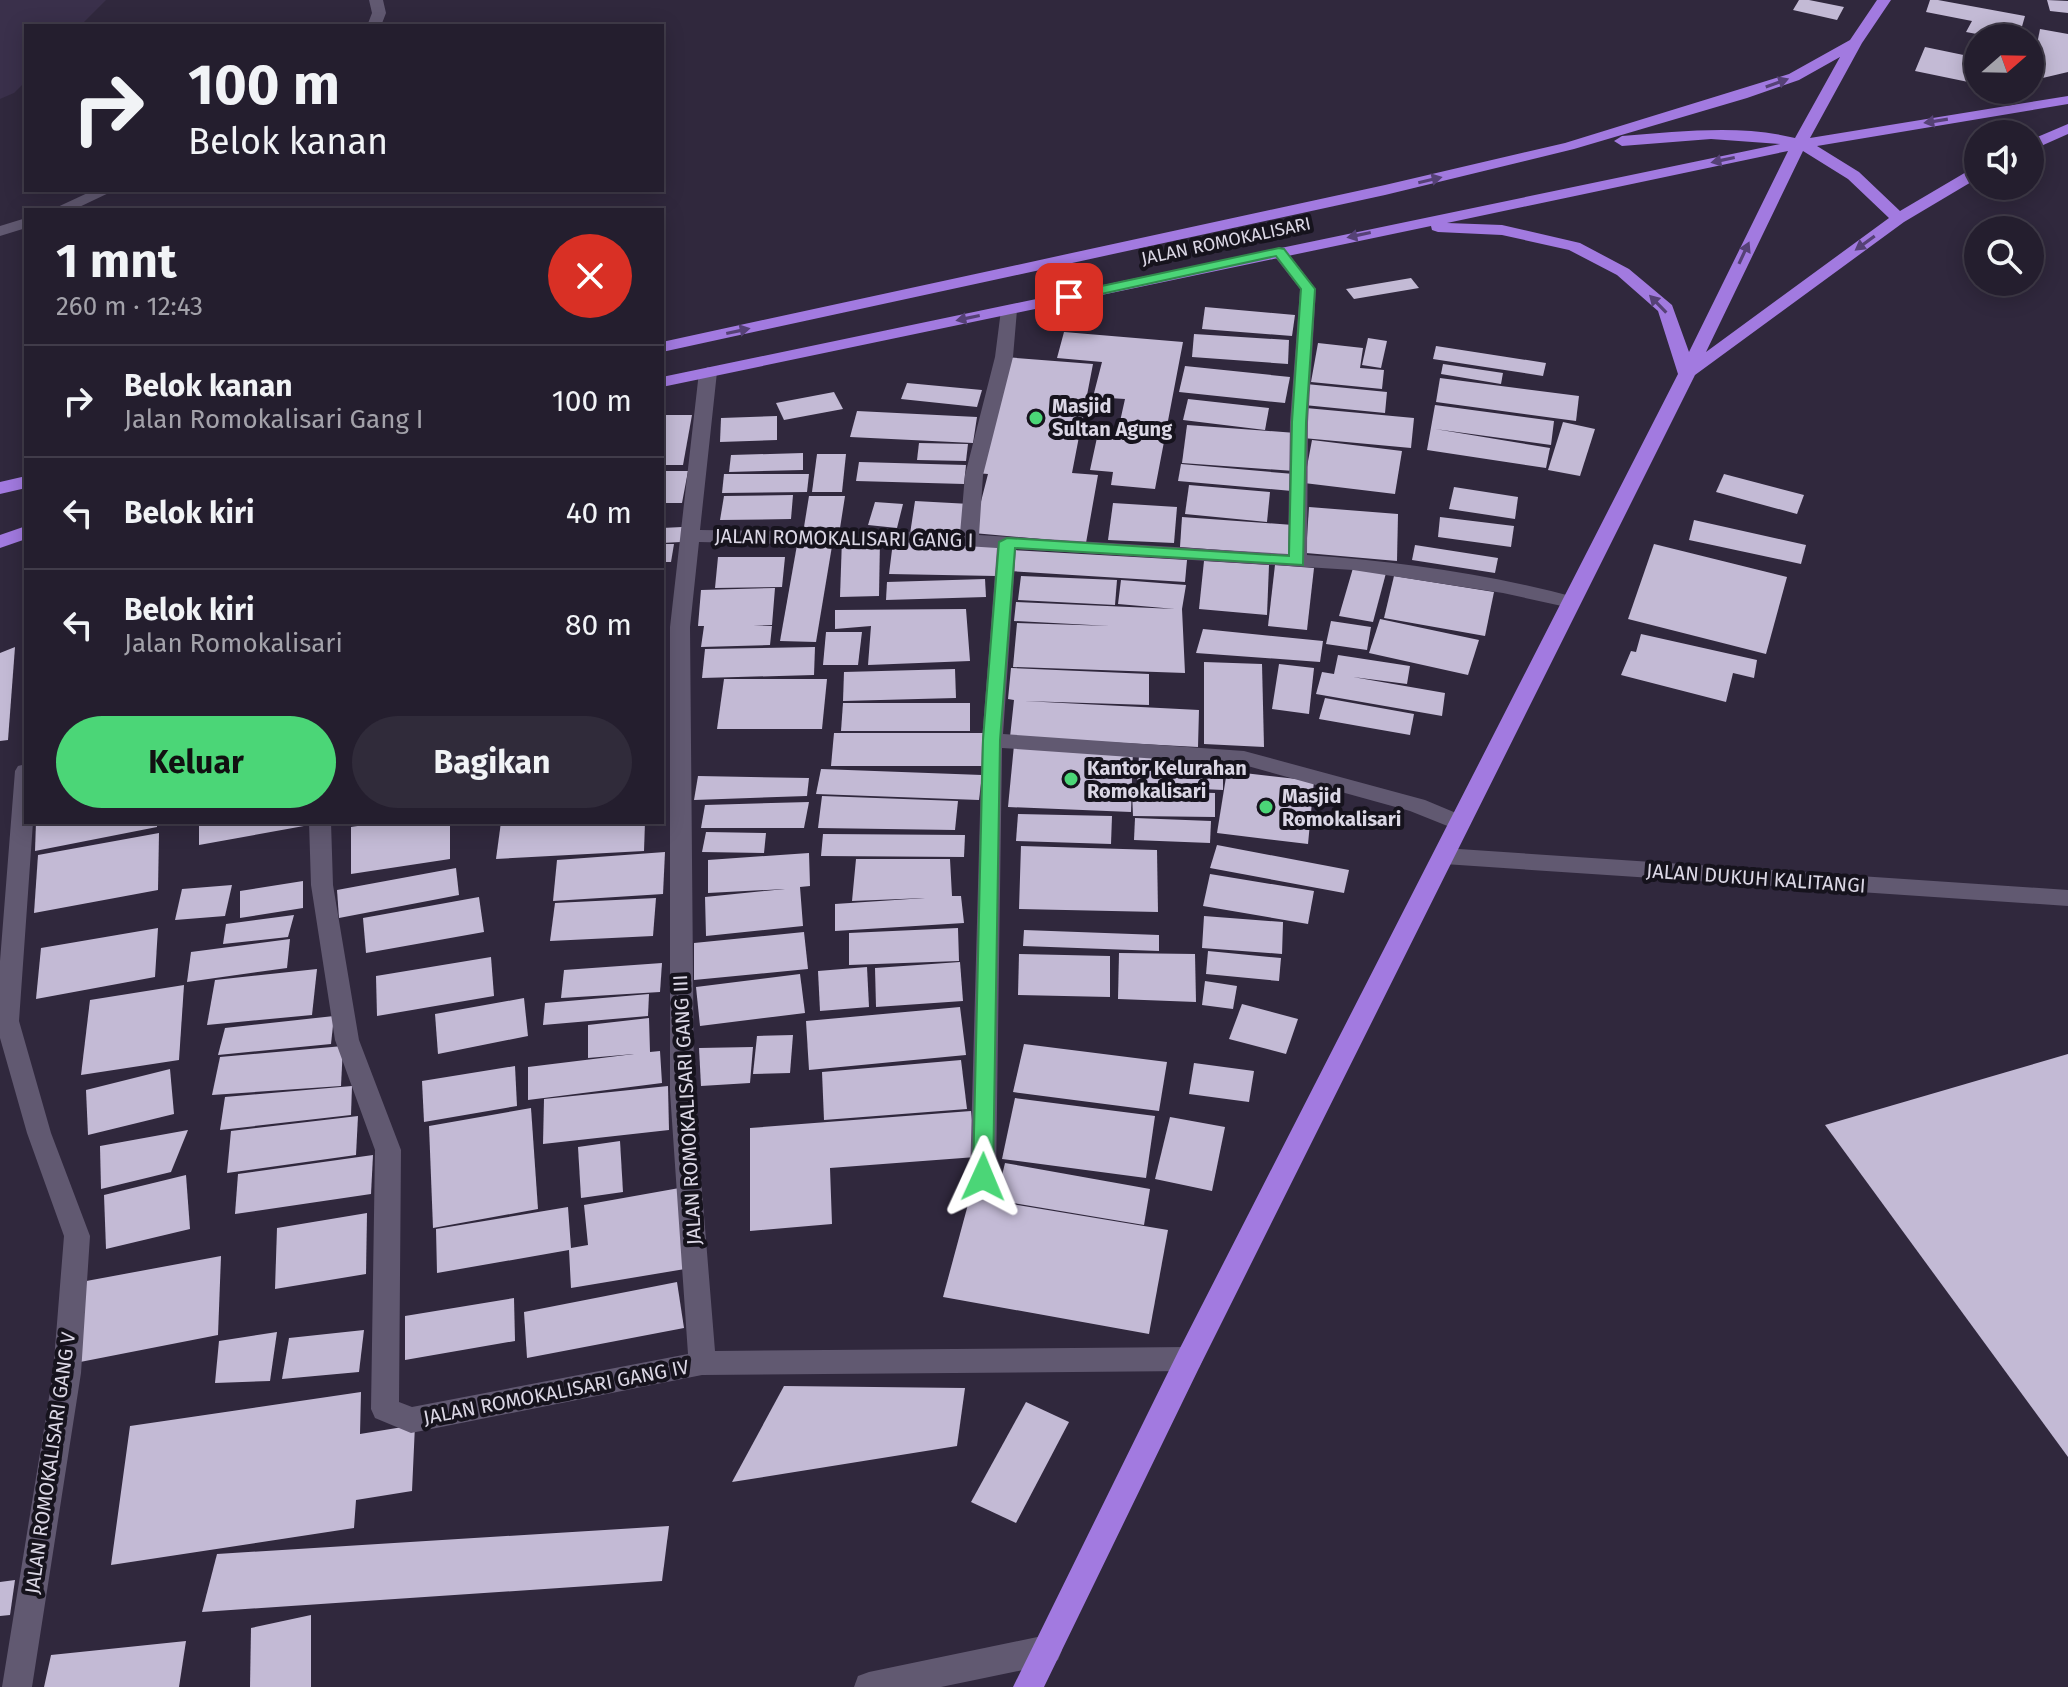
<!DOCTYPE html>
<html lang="id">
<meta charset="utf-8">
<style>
:root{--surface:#241e2e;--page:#302b3a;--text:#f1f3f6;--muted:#a3a2aa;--line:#413c4a;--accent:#4bd677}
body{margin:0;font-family:"Fira Sans",sans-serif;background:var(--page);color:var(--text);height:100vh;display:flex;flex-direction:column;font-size:30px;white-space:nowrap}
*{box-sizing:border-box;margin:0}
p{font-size:26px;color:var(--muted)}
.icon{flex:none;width:44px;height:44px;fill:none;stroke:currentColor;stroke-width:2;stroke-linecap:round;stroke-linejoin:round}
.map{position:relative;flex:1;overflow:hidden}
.side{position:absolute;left:24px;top:208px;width:640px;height:616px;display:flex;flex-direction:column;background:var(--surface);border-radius:0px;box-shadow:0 4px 20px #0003,0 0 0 2px var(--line)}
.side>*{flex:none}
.banner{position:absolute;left:24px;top:24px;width:640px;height:168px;border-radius:0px;box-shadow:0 4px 20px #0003,0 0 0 2px var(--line);background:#241e2e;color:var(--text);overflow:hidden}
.needle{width:52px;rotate:70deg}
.tools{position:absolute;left:1964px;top:24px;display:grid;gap:16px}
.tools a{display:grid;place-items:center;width:80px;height:80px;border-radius:50%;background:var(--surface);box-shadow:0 4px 20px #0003,0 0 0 2px var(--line);font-size:40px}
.pin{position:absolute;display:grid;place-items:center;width:68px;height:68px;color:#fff;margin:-34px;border-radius:16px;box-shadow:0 4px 12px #0006}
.me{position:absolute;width:88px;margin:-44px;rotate:1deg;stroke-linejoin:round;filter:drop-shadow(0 0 6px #0008)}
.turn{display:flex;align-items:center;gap:28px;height:168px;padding:0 32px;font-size:36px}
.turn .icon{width:104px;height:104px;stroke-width:2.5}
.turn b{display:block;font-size:56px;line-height:68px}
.round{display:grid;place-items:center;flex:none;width:84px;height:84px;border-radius:42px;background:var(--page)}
.head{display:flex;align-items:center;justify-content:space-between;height:136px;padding:0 32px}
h1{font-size:48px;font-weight:700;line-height:60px}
.primary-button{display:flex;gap:16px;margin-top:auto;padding:16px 32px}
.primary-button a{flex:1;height:92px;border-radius:48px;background:var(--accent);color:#111;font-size:32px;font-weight:700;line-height:92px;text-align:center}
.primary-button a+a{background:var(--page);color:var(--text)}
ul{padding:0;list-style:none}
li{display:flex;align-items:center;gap:24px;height:112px;padding:0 32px;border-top:2px solid var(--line)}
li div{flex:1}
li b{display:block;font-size:30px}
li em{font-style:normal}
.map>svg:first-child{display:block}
.built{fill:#3a304b}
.building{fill:#c3bad5}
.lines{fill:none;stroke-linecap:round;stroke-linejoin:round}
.service{fill:#615971;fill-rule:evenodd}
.minor{fill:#615971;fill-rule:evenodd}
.trunk{fill:#a27ae0;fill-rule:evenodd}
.oneway{fill:#554175}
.route{fill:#4bd677;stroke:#318b4d;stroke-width:2}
.poi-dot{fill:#4bd677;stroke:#16131d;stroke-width:3}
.labels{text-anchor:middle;stroke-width:8;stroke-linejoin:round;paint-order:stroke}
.far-street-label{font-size:18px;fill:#dbd7e5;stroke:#16131d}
.poi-label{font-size:20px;font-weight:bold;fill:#dbd7e5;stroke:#16131d;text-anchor:start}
.street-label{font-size:20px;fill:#dbd7e5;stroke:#16131d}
</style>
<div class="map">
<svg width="2068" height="1687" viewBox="0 0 2068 1687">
<rect width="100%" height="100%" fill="#30283d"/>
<path class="built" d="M0,0h106l-26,26h-54v55l-12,12 -14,6z"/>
<g class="building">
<path d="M1799,0h10l35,7 -7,13 -44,-10z"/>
<path d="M1930,0h8l87,16 -4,14 -20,-4 20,5 -3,7h-20l-32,-6 6,-11 -46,-9z"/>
<path d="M2047,0l21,1v12l-18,-2z"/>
<path d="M2040,29l28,5v38l-38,9z"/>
<path d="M1925,47l53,11v26l-63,-13z"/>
<path d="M1411,278l8,10 -65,11 -8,-10z"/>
<path d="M1205,307l90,8 -3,21 -90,-7z"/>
<path d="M1064,332l119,10 -28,147 -44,-4 2,-13 -23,-2 8,-37 19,2 8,-36 -32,-2 9,-35 -45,-4z"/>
<path d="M1194,334l95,6 -1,24 -96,-7z"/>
<path d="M1368,338l19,3 -6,27 -19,-3z"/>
<path d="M1318,343l45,5 -3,20 24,2 -2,19 -71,-7z"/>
<path d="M1436,346l110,17 -3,13 -110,-17z"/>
<path d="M1005,357l88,7 -21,109 26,2 -12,68 -113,-10 15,-59 -12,-1z"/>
<path d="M1443,364l60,9 -2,11 -60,-10z"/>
<path d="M1185,366l105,11 -5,26 -106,-11z"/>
<path d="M1440,378l139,18 -3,25 -140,-19z"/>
<path d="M907,383l75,7 -5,17 -76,-8z"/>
<path d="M1306,384l81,8 -2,21 -81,-8z"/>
<path d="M834,392l9,17 -59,11 -8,-17z"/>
<path d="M1188,399l81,9 -4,22 -82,-10z"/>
<path d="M1435,405l119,16 -3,24 -116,-16 115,19 -4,20 -119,-18z"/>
<path d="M1306,408l108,10 -3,30 -108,-10z"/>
<path d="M857,411l120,6 -4,26 -123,-6z"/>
<path d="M662,415h30l-9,50h-21z"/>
<path d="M777,416v24l-57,2 1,-24z"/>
<path d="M1563,422l32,7 -15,47 -32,-6z"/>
<path d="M1187,425l109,8 -2,38 -112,-8z"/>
<path d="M1312,440l90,11 -7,43 -91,-11z"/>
<path d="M919,443l49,1 -2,17 -49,-1z"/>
<path d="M803,453v17l-74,2 2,-17z"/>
<path d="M817,454h29l-4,38h-30z"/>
<path d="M859,462l107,3 -2,19 -108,-3z"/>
<path d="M1181,464l113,10 -2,17 -114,-10z"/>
<path d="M662,471h26l-6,32h-20z"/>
<path d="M724,474h85l-2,18 -85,1z"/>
<path d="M1724,474l80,21 -7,19 -81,-22z"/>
<path d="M1189,485l81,7 -3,30 -82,-8z"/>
<path d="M1454,487l64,10 -3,22 -66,-10z"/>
<path d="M793,495l-2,24 -71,1 4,-24z"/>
<path d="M809,496h36l-5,32 -36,-1z"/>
<path d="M915,501l55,3 -4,33 -56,-3z"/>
<path d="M875,502l28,2 -6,24 -29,-3z"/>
<path d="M1113,503l64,4 -3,36 -66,-3z"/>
<path d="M1309,507l89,7 -1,47 -91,-8z"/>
<path d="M1182,517l111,8 -2,30 -111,-8z"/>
<path d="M1440,517l74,9 -3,21 -73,-10z"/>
<path d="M1694,520l112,25 -5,19 -112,-24z"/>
<path d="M682,527l-1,15 -19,1v-15z"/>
<path d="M842,539h38l-1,57 -39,1z"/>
<path d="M893,542l105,2 -2,32 -107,-2z"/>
<path d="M662,544h12l-3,18h-9z"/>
<path d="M1654,544l133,33 -21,77 -138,-35z"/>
<path d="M797,545l35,1 -16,96 -36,-1z"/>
<path d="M1415,545l83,13 -3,15 -83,-13z"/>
<path d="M1013,550l174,10 -2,22 -175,-11z"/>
<path d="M718,557h67l-3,30 -67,1z"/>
<path d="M1204,561l65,4 -2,50 -68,-6z"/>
<path d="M1275,565l39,3 -7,62 -39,-4z"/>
<path d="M1353,568l33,5 -13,49 -34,-6z"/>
<path d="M1021,576l96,4 -2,25 -97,-5z"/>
<path d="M1394,576l100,16 -9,44 -101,-18z"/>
<path d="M985,579l1,18 -100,3 1,-18z"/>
<path d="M1121,580l65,5 -4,24 3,64 -172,-6 4,-44 93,3 -96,-5 2,-19 159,7 -57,-5z"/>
<path d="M775,588l-3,37h-19l19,1 -2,19 -69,2 3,-21h-6l3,-36z"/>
<path d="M966,609l4,52 -102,4 3,-39 -36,3v-19z"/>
<path d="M1380,619l99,21 -11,35 -99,-22z"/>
<path d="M1331,621l40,6 -4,23 -41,-6z"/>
<path d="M1203,629l120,12 -3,21 -124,-9z"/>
<path d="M826,632h36l-4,33h-35z"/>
<path d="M1641,634l116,26 -3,18 -21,-5 -7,29 -105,-27 10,-24 5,1z"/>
<path d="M15,647l-7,93 -8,1v-88z"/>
<path d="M815,647l-1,28 -112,3 3,-29z"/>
<path d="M1338,655l72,11 -3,18 -54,-7 92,16 -3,23 -126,-22 6,-22 12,2z"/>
<path d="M1204,662l58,2 2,83 -60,-3z"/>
<path d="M1279,664l35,4 -5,46 -37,-5z"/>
<path d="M1011,668l138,6v31l-125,-4 175,9 -1,37 -188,-10 4,-37 -6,-1z"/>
<path d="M955,669l1,29 -113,3 1,-29z"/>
<path d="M724,679h103l-5,50h-105z"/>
<path d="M1325,698l89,16 -4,21 -91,-16z"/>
<path d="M843,703h127v28h-129z"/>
<path d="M834,733h151v33h-154z"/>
<path d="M1014,745l119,5 -2,62 -123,-5z"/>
<path d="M1139,755l84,4v31l-86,-4z"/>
<path d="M821,769l161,6 -3,25 -163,-6z"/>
<path d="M1227,771l87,10 -6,63 -91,-11z"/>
<path d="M698,776l111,2 -2,18 -113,4z"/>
<path d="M1132,791l83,2v24l-82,-1z"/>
<path d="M822,796l136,5 -3,29 -137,-2z"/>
<path d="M809,802l-5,26h-103l4,-23z"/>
<path d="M1018,814l94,2 -1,28 -95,-3z"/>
<path d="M1135,818l76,3 -1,22 -76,-3z"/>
<path d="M36,822h121v5l-122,24z"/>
<path d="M199,822h116v2l-116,21z"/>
<path d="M384,822h66v37l-99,15v-47z"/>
<path d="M501,822h144l-1,29 -148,8z"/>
<path d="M706,832l60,1 -2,20 -62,-1z"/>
<path d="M159,833l-1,57 -124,23 4,-58z"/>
<path d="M823,834l142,1 -1,22 -143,-1z"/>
<path d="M1217,845l132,25 -5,23 -134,-25z"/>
<path d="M1021,846l136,4 1,62 -139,-3z"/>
<path d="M665,852l-2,42 -110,7 4,-41z"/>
<path d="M809,853l1,33 -10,1 3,39 -97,10 -1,-39 80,-8 -77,4v-33z"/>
<path d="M856,859h94l2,37h9l3,27 -129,8v-27l90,-6 -73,3z"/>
<path d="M456,868l3,27 -120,23 -2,-28z"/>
<path d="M1210,874l104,17 -6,33 -105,-18z"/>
<path d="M303,881v27l-63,10v-27z"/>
<path d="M232,885l-7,31 -50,4 7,-31z"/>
<path d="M479,897l5,35 -118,21 -3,-35z"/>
<path d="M656,898l-3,38 -103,5 5,-38z"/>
<path d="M294,915l-6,22 -65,7 3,-20z"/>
<path d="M1204,916l79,6 -1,32 -80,-6z"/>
<path d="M158,928l-3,49 -119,22 5,-51z"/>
<path d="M958,928l1,33 -110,4v-32z"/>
<path d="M1024,930l135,5v16l-136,-5z"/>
<path d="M804,932l4,37 -114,11v-37z"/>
<path d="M290,939l-3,29 -100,14 4,-30z"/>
<path d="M1208,951l73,7 -2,23 -73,-7z"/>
<path d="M1119,953l76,1 1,48 -78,-3z"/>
<path d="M1019,954l91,2v41l-92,-2z"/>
<path d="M491,957l3,39 -117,20 -1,-40z"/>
<path d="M960,962l3,39 -87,6 -1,-39z"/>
<path d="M662,963l-2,29 -99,6 3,-28z"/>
<path d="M867,967l2,40 -49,4 -2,-40z"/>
<path d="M317,969l-5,46 -105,10 8,-45z"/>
<path d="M800,974l5,39 -105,13 -4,-39z"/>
<path d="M1205,981l32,5 -4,23 -31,-4z"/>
<path d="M184,985l-5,75 -98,15 9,-75z"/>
<path d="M649,994l-1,22 -105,9 2,-22z"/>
<path d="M524,998l4,38 -90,18 -3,-40z"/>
<path d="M1242,1004l56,15 -12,35 -57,-15z"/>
<path d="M960,1007l6,48 -157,15 -3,-49z"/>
<path d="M334,1016l-3,28 -113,11 7,-27z"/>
<path d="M649,1018l1,34 10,-1 2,32 -134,17v-33l106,-13 -46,4v-33z"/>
<path d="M793,1035l-3,38 -37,1 4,-38z"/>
<path d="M1024,1044l143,18 -8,49 -146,-19z"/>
<path d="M343,1046l-2,40 -129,9 8,-38z"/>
<path d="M753,1047l-3,36 -49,3 -2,-38z"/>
<path d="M2068,1054v403l-243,-332z"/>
<path d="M961,1060l6,49 -143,11 -2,-48z"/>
<path d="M1194,1063l60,8 -5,31 -60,-8z"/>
<path d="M515,1066l2,40 -93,16 -2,-41z"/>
<path d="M170,1069l4,45 -86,21 -2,-45z"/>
<path d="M352,1086l-1,29 -131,15 5,-33z"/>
<path d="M668,1086l1,44 -126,14 1,-45z"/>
<path d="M1015,1098l140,18 -9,62 -144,-19z"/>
<path d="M531,1108l7,101 -105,19 -4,-102z"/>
<path d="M971,1111l5,46 -146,11 2,56 -82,7v-103z"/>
<path d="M358,1116l-2,39 -129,18 4,-42z"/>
<path d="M1170,1117l55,10 -13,64 -57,-12z"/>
<path d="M188,1130l-17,42 -70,17 -1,-43z"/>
<path d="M620,1141l3,51 -42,6 -3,-51z"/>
<path d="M373,1155l-2,39 -136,20 3,-40z"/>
<path d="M1005,1163l145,26 -6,36 -148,-25z"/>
<path d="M186,1175l4,54 -84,20 -2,-54z"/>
<path d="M685,1187v82l-114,19 -2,-38 -132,23 -1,-44 132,-22 3,41 17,-3 -4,-40z"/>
<path d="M970,1197l198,33 -19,104 -206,-37z"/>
<path d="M367,1213l-1,61 -91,15 2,-61z"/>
<path d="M221,1256l-3,79 -143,28 6,-81z"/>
<path d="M677,1282l7,46 -157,30 -3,-46z"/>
<path d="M514,1298l1,43 -110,19v-44z"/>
<path d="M364,1330l-5,42 -77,7 7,-41z"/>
<path d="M277,1332l-7,49 -55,2 4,-42z"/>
<path d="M784,1386l181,2 -8,58 -225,36z"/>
<path d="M361,1392l-1,42 55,-9 -3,66 -56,9 -2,28 -243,37 19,-139z"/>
<path d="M1026,1402l43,20 -53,101 -45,-21z"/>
<path d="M669,1526l-7,55 -460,31 15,-58z"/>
<path d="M15,1580l-5,35 -10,1v-34z"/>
<path d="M311,1615v72h-61l1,-59z"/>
<path d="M186,1641l-7,46h-135l7,-32z"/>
</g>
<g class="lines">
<g class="service">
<path d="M369,0h14l3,13 -5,13h-14l5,-13z"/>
<path d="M94,190h21l-42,20h-22z"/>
<path d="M26,218v10l-26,8v-10z"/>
</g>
<g class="minor">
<path d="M1279,247l6,2 31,40 -8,133 -1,133c90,6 183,19 271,43l3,4 -10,6 -68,-15 -150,-23 -337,-21 -13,185 241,17 181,49 43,18 3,5 -3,5 -8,3 -50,-20 -166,-46 -242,-17 -6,429 -4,7 -9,3 -9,-3 -4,-7 12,-437 15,-192 -110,-7 -67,4 -121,-3 -9,85 4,465 21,259 474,-4 10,3 4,9 -4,9 -10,3 -487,4 -291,58 -36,-15 -4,-9 4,-259 -40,-110 -24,-155 -2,-63h22l2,63 26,155 42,110 -2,252 13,5 276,-53 -18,-262v-465l29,-255 9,-5 9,5 -17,158c87,2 173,-2 260,4l5,-59 30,-118 6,-47 2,-4h12l2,4 -4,47 -30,118 -4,60 309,19 2,-132 10,-133 -29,-37z"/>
<path d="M26,764v58h7l-14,199 32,112 39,103 -9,137 -49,314h-30l51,-314 11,-137 -37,-103 -27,-95v-77l15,-190 3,-5z"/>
<path d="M1444,848l624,42v16l-624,-42 -8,-2 -3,-6 3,-6z"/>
<path d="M1047,1635l11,5 4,10 -4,10 -11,5 -106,22h-87l4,-11 11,-4z"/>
</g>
<g class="trunk">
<path d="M1877,0h14l-29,43 -52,95 258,-42v8l-251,42 42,26 41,39 73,-43 5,-2v12l-74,44 -209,153 -496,993 -155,319h-31l166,-337 499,-976 -20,-63 -41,-36 -48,-25 -67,-15 -64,-3 -6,-2 -1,-4 -769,161v-10l1118,-233 -69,-5 -89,7 -8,-5 8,-5c57,-4 117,-12 173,2l45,-81 -41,23 -52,18 -173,51 -189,46 -723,157v-10l723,-157 180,-42 224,-69 61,-34zM1788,151l-99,201 -17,-47 -43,-36 -49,-26 -78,-18 -55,-2zM1803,151l45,28 41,39 -183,134z"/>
<path d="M2068,124v10l-38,17v-11z"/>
<path d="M26,476v12l-26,6v-12z"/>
<path d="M26,526v13l-26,9v-13z"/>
</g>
</g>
<defs><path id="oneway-solid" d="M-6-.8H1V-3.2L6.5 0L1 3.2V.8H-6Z" transform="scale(2)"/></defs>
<g class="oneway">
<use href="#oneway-solid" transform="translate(1777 83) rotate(-20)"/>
<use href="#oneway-solid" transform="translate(1936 121) rotate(171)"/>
<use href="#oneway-solid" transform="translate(1723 160) rotate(168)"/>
<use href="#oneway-solid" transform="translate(1430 180) rotate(-13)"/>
<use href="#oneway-solid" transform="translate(1359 235) rotate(168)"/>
<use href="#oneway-solid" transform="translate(1865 243) rotate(144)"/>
<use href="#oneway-solid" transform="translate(1744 253) rotate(-65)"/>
<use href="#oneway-solid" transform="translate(1658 304) rotate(-134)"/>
<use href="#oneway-solid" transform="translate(968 318) rotate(168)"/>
<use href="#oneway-solid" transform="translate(738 331) rotate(-12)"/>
</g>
<path class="route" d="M1279,248l5,1 31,40 -9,133 -3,143 -288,-17 -15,192 -7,437 -3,7 -7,2 -7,-2 -3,-7 10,-437 16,-198 8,-4 282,18 3,-134 9,-133 -25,-33 -207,45 -7,-4 7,-4z"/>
<g class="poi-dot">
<circle cx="1036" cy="418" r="8"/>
<circle cx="1071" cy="779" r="8"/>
<circle cx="1266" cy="807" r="8"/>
</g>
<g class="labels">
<g class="far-street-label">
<text transform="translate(1226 241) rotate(-12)" y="6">JALAN ROMOKALISARI</text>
</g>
<g class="poi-label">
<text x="1052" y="413">Masjid<tspan x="1052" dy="23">Sultan Agung</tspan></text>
<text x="1087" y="775">Kantor Kelurahan<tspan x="1087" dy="23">Romokalisari</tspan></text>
<text x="1282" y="803">Masjid<tspan x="1282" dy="23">Romokalisari</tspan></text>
</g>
<g class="street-label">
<text transform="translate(844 538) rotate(1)" y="7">JALAN ROMOKALISARI GANG I</text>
<text transform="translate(1756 878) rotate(4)" y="7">JALAN DUKUH KALITANGI</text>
<text transform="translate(687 1110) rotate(-93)" y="7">JALAN ROMOKALISARI GANG III</text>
<text transform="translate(556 1392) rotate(-11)" y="7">JALAN ROMOKALISARI GANG IV</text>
<text transform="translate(50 1463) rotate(-82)" y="7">JALAN ROMOKALISARI GANG V</text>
</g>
</g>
</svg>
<div class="tools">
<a><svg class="needle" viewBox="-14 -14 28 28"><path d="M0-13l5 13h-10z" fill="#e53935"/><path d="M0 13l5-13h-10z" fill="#a3a2aa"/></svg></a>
<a><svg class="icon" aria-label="sound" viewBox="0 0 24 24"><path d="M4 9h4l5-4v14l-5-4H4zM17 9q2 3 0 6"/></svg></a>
<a><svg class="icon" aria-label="search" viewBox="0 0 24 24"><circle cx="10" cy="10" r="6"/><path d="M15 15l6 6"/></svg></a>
</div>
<div class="pin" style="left:1069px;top:297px;background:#d93025"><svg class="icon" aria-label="arrive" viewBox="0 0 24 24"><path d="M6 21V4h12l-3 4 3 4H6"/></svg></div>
<svg class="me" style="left:983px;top:1177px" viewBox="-20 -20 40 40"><path d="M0-17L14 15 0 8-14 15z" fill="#4bd677" stroke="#fff" stroke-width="4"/></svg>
<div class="banner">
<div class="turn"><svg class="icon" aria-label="right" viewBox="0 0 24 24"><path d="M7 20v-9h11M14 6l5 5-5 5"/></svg><div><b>100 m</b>Belok kanan</div></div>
</div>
<section class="side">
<div class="head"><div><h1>1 mnt</h1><p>260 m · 12:43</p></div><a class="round" style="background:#d93025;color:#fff"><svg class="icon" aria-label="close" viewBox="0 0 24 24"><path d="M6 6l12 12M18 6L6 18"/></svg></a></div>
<ul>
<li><svg class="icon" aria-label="right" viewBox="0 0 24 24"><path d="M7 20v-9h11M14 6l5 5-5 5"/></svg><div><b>Belok kanan</b><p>Jalan Romokalisari Gang I</p></div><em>100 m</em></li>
<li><svg class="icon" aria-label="left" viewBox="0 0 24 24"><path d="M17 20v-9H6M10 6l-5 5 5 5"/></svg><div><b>Belok kiri</b></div><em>40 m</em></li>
<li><svg class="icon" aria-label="left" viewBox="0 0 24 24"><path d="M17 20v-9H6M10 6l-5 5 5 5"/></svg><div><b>Belok kiri</b><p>Jalan Romokalisari</p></div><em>80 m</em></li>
</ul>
<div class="primary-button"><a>Keluar</a><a>Bagikan</a></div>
</section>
</div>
